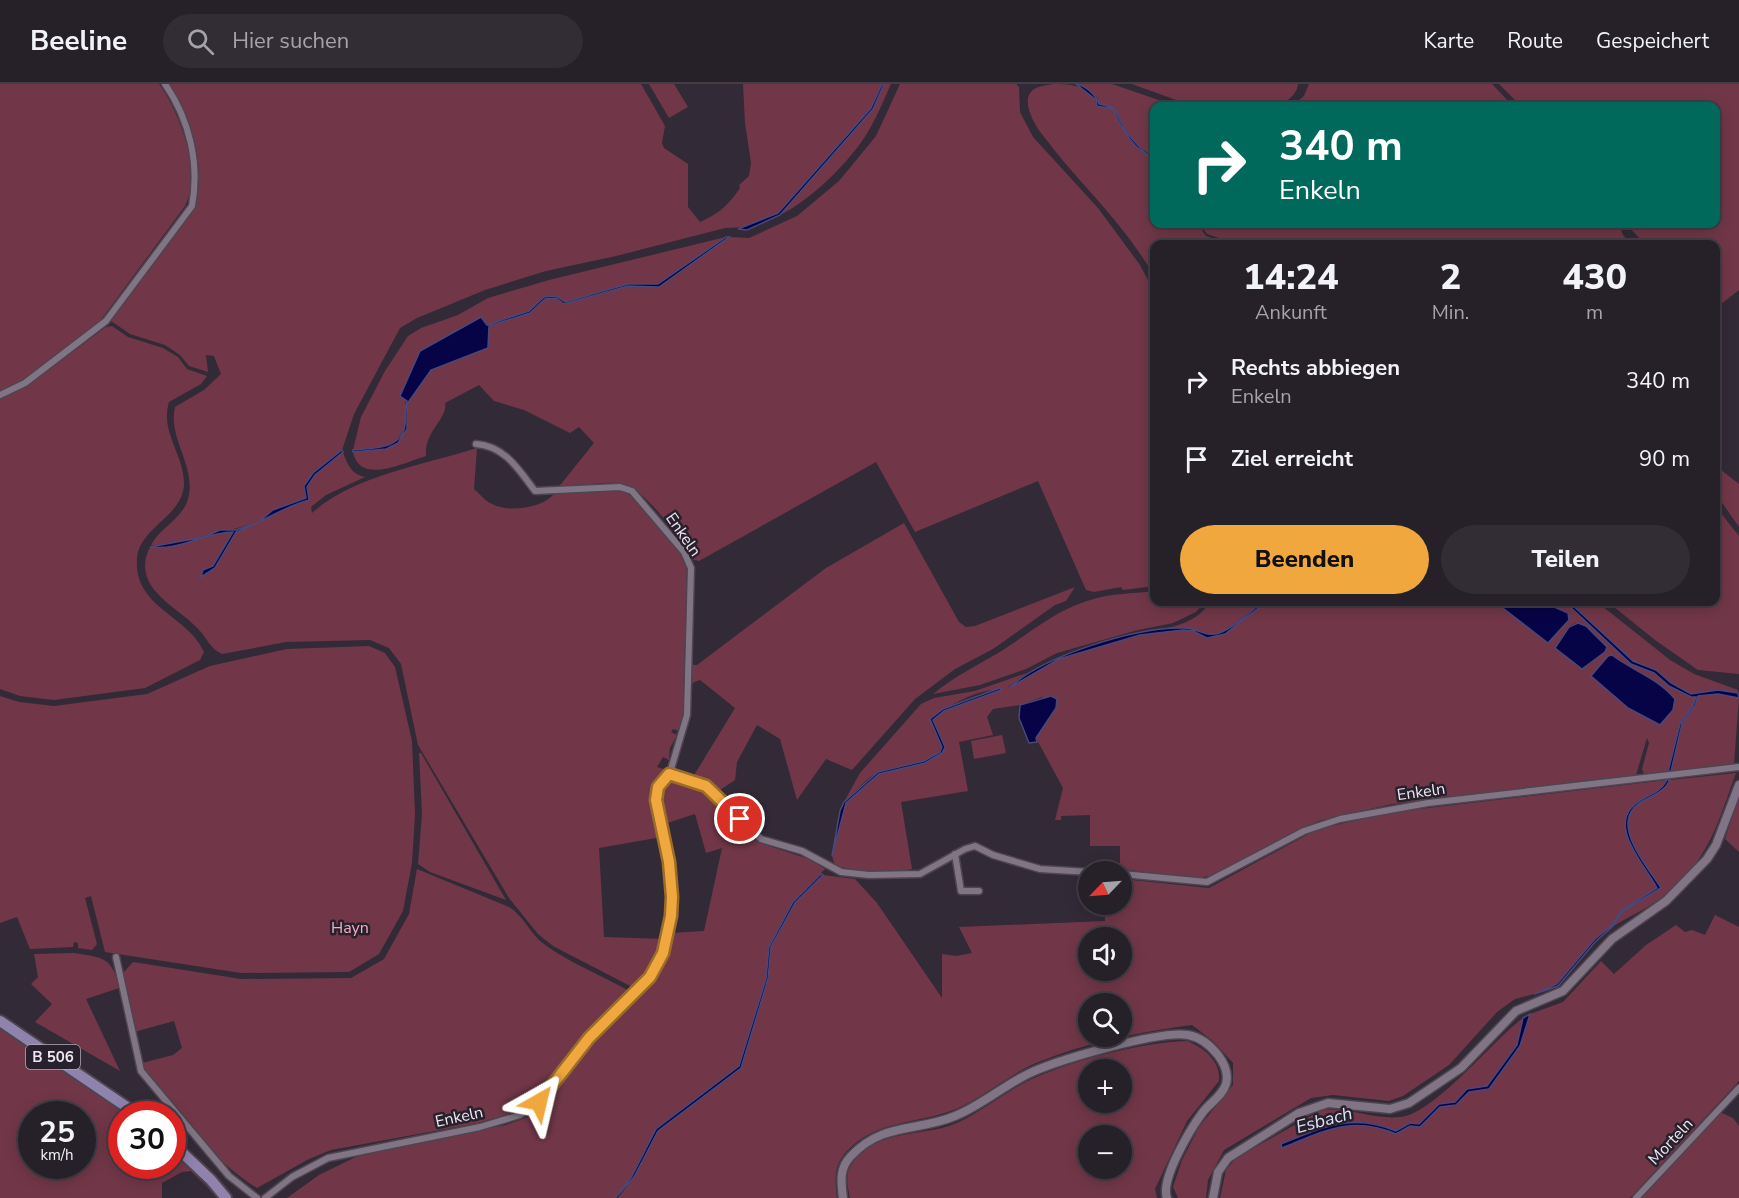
<!DOCTYPE html>
<html lang="de">
<meta charset="utf-8">
<style>
:root{--surface:#262029;--page:#322d35;--text:#f1f3f6;--muted:#a4a3a8;--line:#423e46;--accent:#efa73e}
body{margin:0;font-family:"Nunito Sans",sans-serif;background:var(--page);color:var(--text);height:100vh;display:flex;flex-direction:column;font-size:22px;white-space:nowrap}
*{box-sizing:border-box;margin:0}
p{font-size:20px;color:var(--muted)}
.icon{flex:none;width:33px;height:33px;fill:none;stroke:currentColor;stroke-width:2;stroke-linecap:round;stroke-linejoin:round}
.map{position:relative;flex:1;overflow:hidden}
.details{position:absolute;left:1150px;top:156px;width:570px;height:366px;display:flex;flex-direction:column;background:var(--surface);border-radius:12px;box-shadow:0 3px 15px #0003,0 0 0 2px var(--line)}
.details>*{flex:none}
.guide{position:absolute;left:1150px;top:18px;width:570px;height:126px;border-radius:12px;box-shadow:0 3px 15px #0003,0 0 0 2px var(--line);background:#00695c;color:#fff;overflow:hidden}
.needle{width:39px;rotate:245deg}
.fabs{position:absolute;left:1078px;top:777px;display:grid;gap:12px}
.fabs a{display:grid;place-items:center;width:54px;height:54px;border-radius:50%;background:var(--surface);box-shadow:0 3px 15px #0003,0 0 0 2px var(--line);font-size:30px}
.speed{position:absolute;left:18px;top:1017px;display:flex;gap:12px;font-size:30px;font-weight:700;text-align:center}
.speed>*{display:grid;place-content:center;width:78px;height:78px;border-radius:50%;background:var(--surface);box-shadow:0 3px 15px #0003,0 0 0 2px var(--line);line-height:1}
.speed small{font-size:15px;font-weight:400}
.speed .limit{border:9px solid #d22;background:#fff;color:#111}
.pin{position:absolute;display:grid;place-items:center;width:51px;height:51px;color:#fff;margin:-26px;border:3px solid #fff;border-radius:50%;box-shadow:0 2px 6px #0007}
.me{position:absolute;width:66px;margin:-33px;rotate:37deg;stroke-linejoin:round;filter:drop-shadow(0 0 4px #0008)}
.turn{display:flex;align-items:center;gap:21px;height:126px;padding:0 30px;font-size:27px}
.turn .icon{width:78px;height:78px;stroke-width:2.5}
.turn b{display:block;font-size:42px;line-height:51px}
.eta{display:flex;justify-content:space-evenly;align-items:center;height:102px;text-align:center}
.eta b{font-size:36px;font-weight:800;line-height:42px}
.action{display:flex;gap:12px;margin-top:auto;padding:12px 30px}
.action a{flex:1;height:69px;border-radius:36px;background:var(--accent);color:#111;font-size:24px;font-weight:800;line-height:69px;text-align:center}
.action a+a{background:var(--page);color:var(--text)}
ul{padding:0;list-style:none}
li{display:flex;align-items:center;gap:18px;height:78px;padding:0 30px}
li div{flex:1}
li b{display:block;font-size:22px}
li em{font-style:normal}
header{display:flex;align-items:center;gap:36px;box-sizing:border-box;height:84px;padding:0 30px;background:var(--surface);border-bottom:2px solid var(--line)}
header strong{font-size:28px}
nav{display:flex;gap:33px;margin-inline-start:auto;font-size:21px}
.search{width:420px;height:54px;background:var(--page);display:flex;align-items:center;gap:15px;box-sizing:border-box;padding:0 21px;border-radius:33px;color:var(--muted);font-size:22px}
.map>svg:first-child{display:block}
.green{fill:#713748;fill-rule:evenodd}
.water{fill:#060446;stroke:#4b4879;stroke-width:1.5}
.lines{fill:none;stroke-linecap:round;stroke-linejoin:round}
.minor-casing{stroke:#4d4550;stroke-width:9}
.tertiary-casing{stroke:#4d4550;stroke-width:11}
.primary-casing{stroke:#4d4550;stroke-width:14}
.minor{stroke:#817585;stroke-width:6}
.tertiary{stroke:#817585;stroke-width:8}
.primary{stroke:#8f83ae;stroke-width:10}
.route-casing{stroke:#9b6d28;stroke-width:15}
.route{stroke:#efa73e;stroke-width:10}
.labels{text-anchor:middle;stroke-width:5;stroke-linejoin:round;paint-order:stroke}
.shield{fill:#29202d;stroke:#b2abb6;stroke-width:1.5}
.shield-label{font-size:15px;font-weight:bold;fill:#ede7f0}
.street-label{font-size:16px;fill:#ede7f0;stroke:#29202d}
.park-label{font-size:16px;fill:#f5adc0;stroke:#29202d}
.water-label{font-size:18px;font-style:italic;fill:#dae2f6;stroke:#29202d}
</style>
<header>
<strong>Beeline</strong>
<div class="search"><svg class="icon" aria-label="search" viewBox="0 0 24 24"><circle cx="10" cy="10" r="6"/><path d="M15 15l6 6"/></svg>Hier suchen</div>
<nav><a>Karte</a><a>Route</a><a>Gespeichert</a></nav>
</header>
<div class="map">
<svg width="1739" height="1114" viewBox="0 0 1739 1114">
<rect width="100%" height="100%" fill="#332a37"/>
<g class="green">
<path d="M0,0h159c21,29 43,88 26,122l-85,115 -77,59 -23,12z"/>
<path d="M169,0h472l24,42 -3,17 2,5 24,16v43l12,15c18,-8 28,-16 40,-34l-1,-3 10,-9 2,-13 -6,-40 -2,-39h139l-11,24 -93,105 -31,14 -22,1 -109,28 -70,15 -61,19 -68,28 -17,10 -46,86 -12,36 -29,23 -9,13 2,12 -33,12 -16,13 -95,24 -11,-2c8,-16 29,-25 36,-43 12,-34 -20,-63 -12,-95l29,-17 17,-16 -7,-18 -8,-1 2,17 -19,-6 -9,-11 -15,-10 -35,-11 -19,-13 81,-111c17,-35 0,-95 -23,-126z"/>
<path d="M649,0h25l14,23 -19,11z"/>
<path d="M884,0h7c-7,15 -13,31 -22,46 -17,30 -58,70 -89,85l93,-106z"/>
<path d="M900,0h116l3,3 1,25 13,25 65,71 42,57 15,28v293l-32,4 -2,-3 -27,5 -8,-2 -48,-109 -123,51 -39,-70 -177,99 -7,-2c-11,-20 -47,-70 -69,-75 -19,-4 -46,3 -66,5l37,-46 -15,-16 -9,6 -46,-23 -30,-9 -15,-16 -34,18c3,16 -21,28 -19,53 -21,6 -66,30 -73,-4l33,-3 12,-6 9,-14v-25l24,-34 14,-5 44,-39 41,-13 15,-14 11,-1 9,6 63,-18 31,1 70,-50 20,1 48,-22 42,-35 37,-45z"/>
<path d="M1053,0c17,0 39,1 44,22l16,3c10,22 20,40 42,51v64h42l9,12 11,4 3,4h-65v34c-30,-55 -77,-95 -114,-145 -6,-8 -17,-27 -12,-38 4,-9 15,-9 24,-11z"/>
<path d="M1080,0h32l64,22h-21v51c-21,-10 -31,-29 -41,-49l-15,-4 -1,-6z"/>
<path d="M1132,0h166c-1,11 -13,20 -24,22l-84,-1z"/>
<path d="M1309,0h183l21,22h-221l12,-10z"/>
<path d="M1499,0h240v206l-23,18v-64h-71l-19,-20h90v-118h-195z"/>
<path d="M1200,140h419l4,11 8,9h-409l-3,-6 -12,-4z"/>
<path d="M726,153l-68,48 -30,-1 -63,18 -9,-6 -12,1 -15,14 -42,14 -6,-7 -61,33 -15,52v25l-9,13 -11,6 -32,3 8,-33 24,-46 23,-35 13,-8 37,-13 30,-17 61,-18z"/>
<path d="M112,242l16,11 35,11 15,9 9,12 20,7 -6,8 -32,18c-9,30 14,51 15,80 1,34 -44,44 -47,76 -4,50 51,57 67,94l-4,8 -55,28 -91,12 -34,-4 -20,-7v-290l27,-13 79,-59z"/>
<path d="M477,364l-3,41c5,4 11,12 18,15 17,9 50,4 62,-10 21,-1 45,-5 66,-3 20,2 58,57 67,75l-4,149 -4,16 -6,-2 -2,3 6,3 -7,13 -1,12 -6,-3 -6,10 10,3 -12,16 -2,10 9,41 -63,11 5,89 60,2 -11,29 -19,20 -81,-42 -15,-12 -29,-36 -91,-153 -17,-81 -12,-16 -19,-8 -84,2 -64,12c-12,-6 -14,-14 -22,-23 -20,-24 -71,-42 -50,-84 30,4 55,-15 84,-15l-21,34 -10,4 -2,7 14,-9 21,-36c26,-9 46,-25 72,-32l-1,-13 8,-12 28,-23c4,12 9,23 22,25l-39,18 -15,12 1,6c41,-37 111,-48 165,-65z"/>
<path d="M1716,382l23,18v43l-23,-33z"/>
<path d="M1716,423l23,29v138l-41,-4 -43,-30 -47,-38h108z"/>
<path d="M904,439l55,99 7,5 9,-1 100,-39 -9,14 -11,4 -62,44 -38,20 -40,30 -63,71 -26,-11 -29,41 -17,-61 -23,-14 -20,37 -2,18 -15,10 -27,-13 42,-69 -35,-28 -8,3v-18h5l129,-97z"/>
<path d="M1155,507v11h50l-9,10 -23,11 -35,7 -81,23 -31,16 -46,16 -47,9c22,-18 47,-30 70,-44 28,-18 52,-39 84,-49 22,-8 45,-7 68,-10z"/>
<path d="M1210,518h52l-38,30 -16,4c-23,-11 -44,-6 -69,-3 26,-4 56,-7 71,-31z"/>
<path d="M1266,518h229l53,41 6,-35 -11,-6h22l66,62 23,9 15,13 22,11 5,-1 -3,10 -13,18 -12,48 -24,2 -2,-5 7,-26 -2,-5 -11,37 -244,29 -45,10 -29,7 -107,55 -18,2 -73,-9v-23h-30v-31l-29,1v4h-6l8,-32 -27,-50 20,-30 -14,-11 -22,8 -27,4 -6,8 6,18 -34,7 9,49 -67,11 11,67c-25,4 -53,5 -77,-4l-3,-9 14,-53 33,-29 46,-11 17,-10 3,-6 -12,-27 11,-9 57,-21c-20,-3 -54,16 -71,29l12,28c-9,19 -44,18 -61,24 -13,5 -26,21 -37,31l16,-29 61,-69 13,-6 41,-7 52,-18 -19,14 3,1c20,-28 140,-60 175,-58 8,1 14,5 21,8l17,-4zM1575,539l31,24 -1,5 -16,13 -34,-17 13,-21zM1612,571c22,16 39,22 60,41l-44,12 -37,-32z"/>
<path d="M1569,518h28l73,58 24,14 44,16v3l-20,-3 -27,4 -20,-11 -15,-13 -23,-9z"/>
<path d="M369,562l16,7 10,14 17,74 3,73 -3,49 -9,48 -24,43 -30,18 -108,1 -136,-21 -14,-56 -6,2 12,46 -5,6 -14,-2v-5l-4,-1 -1,5 -43,2 -13,-32 -17,6v-227l19,6 35,4 93,-12 63,-28 77,-17z"/>
<path d="M1719,610l20,4 -5,66 -63,7 11,-47 13,-18 3,-10z"/>
<path d="M1002,651l4,18 -32,6 -3,-18z"/>
<path d="M419,669h2l85,147 -76,-28 -12,-8 4,-50z"/>
<path d="M1736,689c-19,52 -27,87 -72,123 -15,12 -35,20 -52,31l11,-16 37,-23c-12,-21 -48,-62 -23,-83 13,-10 25,-10 33,-25z"/>
<path d="M676,695l31,12 47,47 18,9 37,12 16,10 -32,33 -24,45 -3,32 -27,87 -83,63 -24,47 -17,22h-328l32,-23 45,-22 142,-28 19,-7 16,-12 51,-65 61,-59 18,-49 33,-2 18,-83 -16,5 -11,-39 -31,10 -5,-28 8,-15z"/>
<path d="M1667,696c-7,13 -17,14 -29,22 -32,22 6,63 20,86l-36,22 -11,16 -17,14 -37,44 -23,10 -19,5 -18,13 -48,53 -46,31 -14,5 -56,-6 -22,3 -87,52 -16,30 -2,18h-28l-5,-11 9,-27 17,-33 34,-42v-22l-20,-22 -21,-16c-52,7 -108,18 -156,38 -28,12 -52,34 -80,46 -37,15 -79,10 -109,42 -14,15 -12,28 -10,47h-219l16,-21 24,-46 83,-63 27,-89 3,-32 24,-44 28,-28 32,4 22,24 65,95v-44l14,2 16,-3 -13,-26 146,-6v-16l17,-1v-25l87,9 107,-58 33,-8 45,-10zM1089,854h33v32h-33zM1089,920h33v32h-33z"/>
<path d="M1739,712v56l-14,-13z"/>
<path d="M417,785l92,38c15,9 21,27 35,37 22,17 61,33 87,48l-47,44 -48,63 -20,13 -38,11 -147,27 -22,9 -52,29c-47,-29 -83,-78 -116,-123l1,-2 31,-8 9,-7 -8,-27 -40,11 -11,-59 10,-11 108,17 110,-1 33,-19 25,-45z"/>
<path d="M1715,831l24,12v154l-109,117h-410l6,-28 11,-13 85,-47c27,-3 52,10 79,7 34,-4 93,-78 122,-99l-6,26 -30,42 -20,3 -12,13 -16,2 -20,20 -9,-1 -14,8c-40,-18 -78,-4 -115,14l1,2c42,-16 70,-32 114,-13l14,-8 10,1 20,-20 16,-2 13,-13 20,-3 31,-43 10,-32 33,-12 38,-41 13,13 32,-29 30,-20 9,7 7,-2 13,5z"/>
<path d="M74,869c29,5 38,3 45,35l-33,11 34,72 -85,-49 17,-18 -21,-20 7,-7 -4,-23z"/>
<path d="M0,945l126,85h-4v52h50l1,-15 45,47 -27,-27 -9,1 -20,11v15h-162zM82,1030v52h-50v-52z"/>
<path d="M1187,957c17,7 34,20 32,40l-32,40 -32,68 2,9h-307c-2,-10 -5,-22 0,-31 20,-36 67,-31 99,-41 24,-8 52,-31 75,-43 41,-21 117,-41 163,-42zM1089,986h33v32h-33zM1089,1052h33v32h-33z"/>
<path d="M1720,1028l13,6 6,8v72h-97z"/>
</g>
<g class="water">
<path d="M882,0h2l-11,25 -93,106 -33,15 -9,-1 40,-16 93,-105z"/>
<path d="M1076,0c9,1 21,12 23,20l15,4 13,25 17,19 11,8c-22,-11 -32,-29 -42,-51l-16,-3 -1,-6z"/>
<path d="M726,153h3l-70,50 -31,-1 -64,18 -8,-6 -11,1 -15,14 -41,13 -1,22 -57,22 -24,34v25l-9,14 -12,6 -33,3v-2c18,-2 49,0 52,-25 1,-8 -1,-17 2,-24l-7,-5 20,-45 61,-34 6,8 42,-14 15,-14 12,-1 9,6 63,-18h30z"/>
<path d="M342,366l1,2 -28,23 -8,12 2,13c-27,7 -47,23 -73,32l-21,36 -14,9 2,-7 10,-4 20,-34c-28,0 -53,19 -83,15l54,-10 16,-7h16l21,-7 16,-13 33,-12 -2,-12 9,-13z"/>
<path d="M1262,518h4l-41,32 -18,4 -14,-7 -10,-1 -43,5 -81,24 -50,29c34,-32 126,-61 174,-60 16,0 24,11 39,4 14,-6 29,-21 40,-30z"/>
<path d="M1495,518h48l25,11 1,7 -21,23z"/>
<path d="M1565,518h4l64,59 23,9 15,13 20,11 27,-4 20,3 1,5 -21,-4 -20,2 -3,10 -13,18 -11,47 -3,1 12,-48 13,-18 3,-9h-5l-22,-11 -15,-13 -23,-9z"/>
<path d="M1578,539l8,3 21,21 -2,5 -23,17 -27,-21 14,-21z"/>
<path d="M1612,571c21,16 46,23 63,44l-2,11 -13,15 -32,-17 -37,-32 17,-20z"/>
<path d="M1000,604l1,2 -57,21 -11,9 12,27 -3,6 -17,10 -46,11 -33,29 -14,53 8,-45 4,-9 34,-30 46,-11 16,-9 2,-5 -12,-28 13,-10z"/>
<path d="M1051,612l6,3 -1,9 -20,30 1,4 -8,1 -10,-25 1,-13z"/>
<path d="M1667,696h3c-8,15 -20,15 -33,25 -26,21 11,62 24,83l-38,23 -11,16 -17,15 -37,44 -24,8 23,-10 37,-44 17,-14 11,-16 35,-22c-12,-23 -52,-64 -19,-86 11,-8 22,-9 29,-22z"/>
<path d="M821,790l2,1 -28,28 -24,44 -3,32 -27,89 -83,63 -24,46 -19,21 17,-22 24,-47 83,-63 27,-87 3,-32 24,-45z"/>
<path d="M1530,930l-10,32 -31,43 -20,3 -13,13 -16,2 -20,20 -10,-1 -14,8c-44,-19 -72,-3 -114,14l-1,-4c41,-16 71,-32 115,-13l14,-8 9,1 20,-20 16,-2 12,-13 20,-3 30,-41 6,-27z"/>
</g>
<g class="lines">
<defs>
<g id="minor">
<path d="M0,311l25,-12 81,-62 86,-115c8,-43 -3,-87 -27,-122"/>
<path d="M669,690l37,12 55,53 41,12 39,21 28,3 51,-1 45,-25 10,-3 18,9 47,14 49,3"/>
<path d="M955,770l6,37h18"/>
<path d="M1122,790l85,8 97,-51 36,-12 88,-16 311,-36"/>
<path d="M116,873l25,114 88,105 28,22"/>
<path d="M265,1114l27,-21 36,-19 152,-31 40,-12 19,-13 50,-64 66,-67 11,-26 6,-48 -15,-104 14,-24 16,-54 4,-147 -7,-16 -52,-61 -12,-4 -85,4c-16,-21 -30,-45 -59,-47"/>
<path d="M1636,1114l103,-110"/>
</g>
<g id="tertiary">
<path d="M843,1114c-2,-16 -4,-30 8,-42 32,-34 66,-24 104,-40 25,-10 47,-29 71,-41 27,-14 134,-45 162,-40 12,2 22,10 30,20 6,8 11,18 8,29 -3,11 -16,19 -23,28 -12,16 -43,67 -36,86"/>
<path d="M1213,1114l5,-26 10,-14 71,-45 29,-10 62,6 19,-6 52,-35 55,-57 47,-20 49,-52 54,-38 41,-42 9,-14 23,-60"/>
</g>
<g id="primary">
<path d="M0,937l137,93"/>
<path d="M172,1059l39,37 15,18"/>
</g>
</defs>
<use href="#minor" class="minor-casing"/>
<use href="#tertiary" class="tertiary-casing"/>
<use href="#primary" class="primary-casing"/>
<use href="#minor" class="minor"/>
<use href="#tertiary" class="tertiary"/>
<use href="#primary" class="primary"/>
</g>
<g class="lines">
<defs>
<path id="route" d="M539,1018l50,-64 61,-61 13,-24 8,-37 1,-19 -3,-35 -13,-62 2,-13 11,-13 37,12 34,33"/>
</defs>
<use href="#route" class="route-casing"/>
<use href="#route" class="route"/>
</g>
<g class="labels">
<rect class="shield" x="26" y="961" width="54" height="24" rx="4.5"/>
<g class="shield-label">
<text x="53" y="978">B 506</text>
</g>
<g class="street-label">
<text transform="translate(684 450) rotate(55)" y="6">Enkeln</text>
<text transform="translate(1421 707) rotate(-8)" y="6">Enkeln</text>
<text transform="translate(459 1032) rotate(-12)" y="6">Enkeln</text>
<text transform="translate(1670 1057) rotate(-47)" y="6">Morteln</text>
</g>
<g class="park-label">
<text x="350" y="849">Hayn</text>
</g>
<g class="water-label">
<text transform="translate(1324 1036) rotate(-15)" y="6">Esbach</text>
</g>
</g>
</svg>
<div class="fabs">
<a><svg class="needle" viewBox="-14 -14 28 28"><path d="M0-13l5 13h-10z" fill="#e53935"/><path d="M0 13l5-13h-10z" fill="#a4a3a8"/></svg></a>
<a><svg class="icon" aria-label="sound" viewBox="0 0 24 24"><path d="M4 9h4l5-4v14l-5-4H4zM17 9q2 3 0 6"/></svg></a>
<a><svg class="icon" aria-label="search" viewBox="0 0 24 24"><circle cx="10" cy="10" r="6"/><path d="M15 15l6 6"/></svg></a>
<a>+</a>
<a>−</a>
</div>
<div class="speed"><div>25<small>km/h</small></div><div class="limit">30</div></div>
<div class="pin" style="left:740px;top:735px;background:#d93025"><svg class="icon" aria-label="arrive" viewBox="0 0 24 24"><path d="M6 21V4h12l-3 4 3 4H6"/></svg></div>
<svg class="me" style="left:539px;top:1018px" viewBox="-20 -20 40 40"><path d="M0-17L14 15 0 8-14 15z" fill="#efa73e" stroke="#fff" stroke-width="4"/></svg>
<div class="guide">
<div class="turn"><svg class="icon" aria-label="right" viewBox="0 0 24 24"><path d="M7 20v-9h11M14 6l5 5-5 5"/></svg><div><b>340 m</b>Enkeln</div></div>
</div>
<section class="details">
<div class="eta">
<div><b>14:24</b><p>Ankunft</p></div>
<div><b>2</b><p>Min.</p></div>
<div><b>430</b><p>m</p></div>
</div>
<ul>
<li><svg class="icon" aria-label="right" viewBox="0 0 24 24"><path d="M7 20v-9h11M14 6l5 5-5 5"/></svg><div><b>Rechts abbiegen</b><p>Enkeln</p></div><em>340 m</em></li>
<li><svg class="icon" aria-label="arrive" viewBox="0 0 24 24"><path d="M6 21V4h12l-3 4 3 4H6"/></svg><div><b>Ziel erreicht</b></div><em>90 m</em></li>
</ul>
<div class="action"><a>Beenden</a><a>Teilen</a></div>
</section>
</div>
